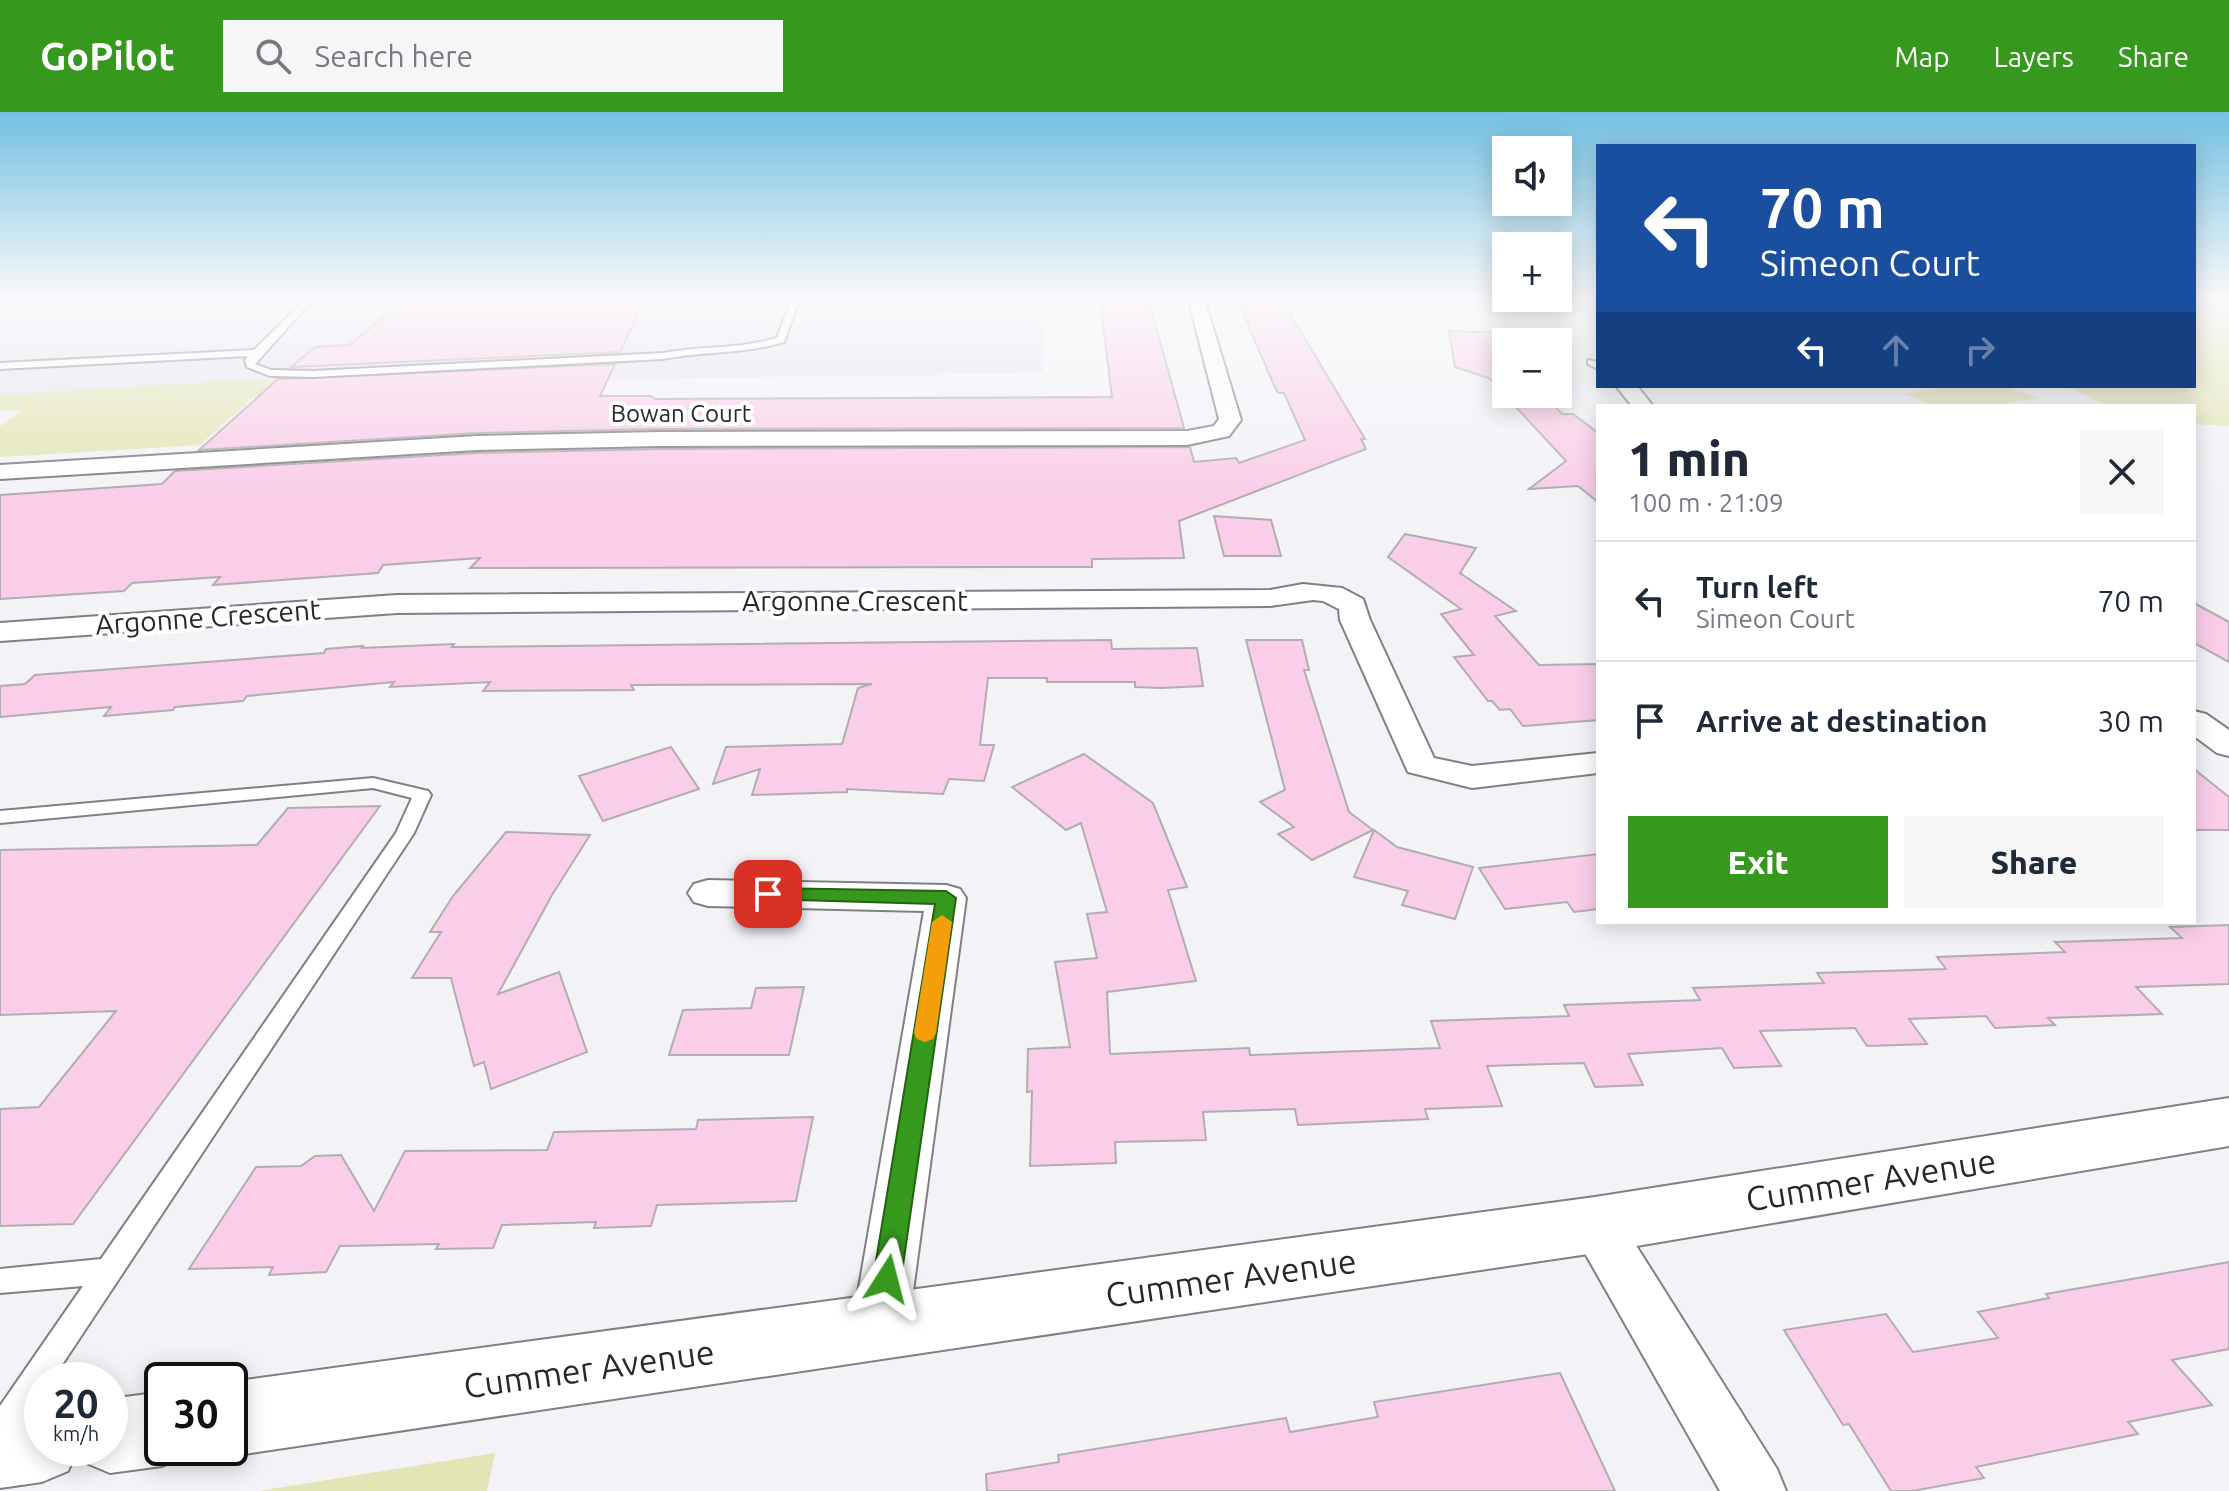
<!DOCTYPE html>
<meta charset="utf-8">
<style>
:root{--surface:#fff;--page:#f6f6f7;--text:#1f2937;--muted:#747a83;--line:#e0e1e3;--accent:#36981d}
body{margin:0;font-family:Ubuntu,sans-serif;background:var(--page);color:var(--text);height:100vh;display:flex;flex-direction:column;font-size:30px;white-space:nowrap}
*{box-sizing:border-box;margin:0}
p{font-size:26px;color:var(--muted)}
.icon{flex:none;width:44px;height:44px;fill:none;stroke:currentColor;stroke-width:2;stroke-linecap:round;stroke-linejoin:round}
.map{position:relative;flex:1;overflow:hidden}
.drawer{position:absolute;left:1596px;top:292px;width:600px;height:520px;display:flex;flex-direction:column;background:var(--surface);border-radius:0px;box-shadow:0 4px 20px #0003}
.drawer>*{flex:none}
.hud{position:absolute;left:1596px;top:32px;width:600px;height:244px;border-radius:0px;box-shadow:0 4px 20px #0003;background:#1a4fa0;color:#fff;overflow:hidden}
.controls{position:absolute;left:1492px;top:24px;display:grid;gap:16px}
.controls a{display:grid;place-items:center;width:80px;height:80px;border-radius:0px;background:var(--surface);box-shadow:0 4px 20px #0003;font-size:40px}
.speed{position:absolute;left:24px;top:1250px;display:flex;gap:16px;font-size:40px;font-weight:700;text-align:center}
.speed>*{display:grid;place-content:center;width:104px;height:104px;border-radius:50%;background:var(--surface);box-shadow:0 4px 20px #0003;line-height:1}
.speed small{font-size:20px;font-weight:400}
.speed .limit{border:4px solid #111;border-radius:12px;background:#fff;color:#111}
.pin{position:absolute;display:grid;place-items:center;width:68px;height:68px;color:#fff;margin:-34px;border-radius:16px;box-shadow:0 4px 12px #0006}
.me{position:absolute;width:88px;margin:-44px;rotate:9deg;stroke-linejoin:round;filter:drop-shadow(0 0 6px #0008)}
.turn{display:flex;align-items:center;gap:28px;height:168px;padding:0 32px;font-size:36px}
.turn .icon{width:104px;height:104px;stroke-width:2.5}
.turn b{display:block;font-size:56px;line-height:68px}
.lanes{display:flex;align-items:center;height:76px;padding:0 32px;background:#0003;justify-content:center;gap:40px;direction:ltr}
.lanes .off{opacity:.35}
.round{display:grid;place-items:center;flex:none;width:84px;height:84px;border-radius:0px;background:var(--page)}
.head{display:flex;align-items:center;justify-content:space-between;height:136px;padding:0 32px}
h1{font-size:48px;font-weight:800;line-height:60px}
.button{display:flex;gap:16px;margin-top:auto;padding:16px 32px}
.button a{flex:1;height:92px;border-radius:0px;background:var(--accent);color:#fff;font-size:32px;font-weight:800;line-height:92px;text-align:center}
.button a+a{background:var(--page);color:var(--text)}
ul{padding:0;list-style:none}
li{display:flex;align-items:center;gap:24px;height:120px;padding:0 32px;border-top:2px solid var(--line)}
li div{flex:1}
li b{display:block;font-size:30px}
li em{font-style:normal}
header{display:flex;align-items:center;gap:48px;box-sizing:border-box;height:112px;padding:0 40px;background:var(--accent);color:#fff}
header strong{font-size:38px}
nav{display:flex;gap:44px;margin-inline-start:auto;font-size:28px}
.search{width:560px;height:72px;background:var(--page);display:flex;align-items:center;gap:20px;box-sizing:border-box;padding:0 28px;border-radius:0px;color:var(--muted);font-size:30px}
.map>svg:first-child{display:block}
.built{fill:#e8e4f0}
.green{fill:#e3e6b4}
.building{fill:#facee9;stroke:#b2adb0;stroke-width:2}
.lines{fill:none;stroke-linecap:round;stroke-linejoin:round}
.lane-casing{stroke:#817f84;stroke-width:4}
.street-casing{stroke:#817f84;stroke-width:4}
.secondary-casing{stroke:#817f84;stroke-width:4}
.lane{fill:#fff;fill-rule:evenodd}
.street{fill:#fff;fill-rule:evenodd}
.secondary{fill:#fff;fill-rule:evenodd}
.route{fill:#36981d;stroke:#236313;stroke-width:2}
.slow{fill:#f59e0b}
.labels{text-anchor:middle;stroke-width:8;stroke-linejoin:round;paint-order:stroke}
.far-street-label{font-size:24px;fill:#282729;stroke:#fff}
.street-label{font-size:28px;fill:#282729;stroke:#fff}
.near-street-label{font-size:34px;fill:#282729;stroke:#fff}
</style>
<header>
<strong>GoPilot</strong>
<div class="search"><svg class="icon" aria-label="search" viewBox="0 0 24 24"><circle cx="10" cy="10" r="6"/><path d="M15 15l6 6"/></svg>Search here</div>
<nav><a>Map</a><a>Layers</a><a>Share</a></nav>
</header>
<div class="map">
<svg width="2229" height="1379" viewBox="0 0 2229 1379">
<rect width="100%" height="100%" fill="#f3f2f7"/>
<path class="built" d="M0,186h1052l-10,42 2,33 -519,8 -525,30z"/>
<g class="green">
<path d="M2194,186h35v128l-35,-2v-18h-86l-43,-20h129z"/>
<path d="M376,266l-7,13 -115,6 -54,48 -200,12v-31l23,-16 -23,1v-16l209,-13z"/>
<path d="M1952,274h52l34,12 -46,8h-57l-31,-12z"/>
<path d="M495,1341l-8,38h-228z"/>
</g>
<g class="building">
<path d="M646,186l-26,54 -329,15 24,-20 34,-2 46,-37h17l11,-6 22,3z"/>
<path d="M1274,186l2,4h7l82,137h-4l5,10 -187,72 5,37 -92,1v8l-622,1 10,-10 -97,7 -5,8 -165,12 7,-8 -88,6 -8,8 -124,8v-104l162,-11 13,-13 302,-18 182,-4 531,-2 4,15 42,-4 3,5 66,-23 -21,-47h-6l-5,-10 -33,-77h2l-1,-7z"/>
<path d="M1149,189l35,127 -525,1 -182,4 -278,17 79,-71 337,-15 -15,32h51l5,3 456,-2 -12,-95z"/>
<path d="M1449,219l63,2 3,9h-9v52h38l18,20h11l25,19v69l-20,-16 -49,3 37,-28 -77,-83 -34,-11z"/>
<path d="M1214,404l57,4 10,36h-57z"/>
<path d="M1405,422l71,14 -16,25 56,38 -21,5 44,49 59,-1v56l-75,6 -13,-17 -10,1 -8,-9h-4l-34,-44 20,-2 -33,-41 20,-5 -73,-52z"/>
<path d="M2194,491l35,19v40l-35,-19z"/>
<path d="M1111,528l1,9 85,-1 6,38 -42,2 -26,-1v-5h-88v-4h-59l-8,67h14l-10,36 -35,-2 -6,15 -96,-5v3l-95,3 8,-26 -47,15 13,-37 116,-3 16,-56 14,-4 -241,1 3,5 -151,1 7,-9 -100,5 4,-5 -147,14 -4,5 -68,6 -2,3 -69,6 7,-9 -111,10v-31l25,-2 10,-9 289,-22 2,-4 37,-3 -1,2 92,-4 -2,3z"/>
<path d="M1246,528h56l7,30h-5l45,142 24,18 -61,30 -34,-26 16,-7 -34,-25 25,-12z"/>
<path d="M671,635l28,42 -96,32 -24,-45z"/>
<path d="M1084,642l69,49 34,84 -19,3 28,91 -89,11 3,62 139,-6 1,7 190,-7 -9,-27 138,-5 -5,-11 136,-5 -7,-12 131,-5 -7,-10 129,-4 -9,-12 128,-5 -10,-10 127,-4 -12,-11 59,-2v59l-93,3 26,27 -114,4 7,7 -60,3 -9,-12 -77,3 18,25 -60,2 -12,-18 -95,3 21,35 -47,2 -12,-20 -94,6 15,31 -48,2 -11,-24 -97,3 15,40 -77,3 3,10 -130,6 -3,-16 -92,3 3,28 -91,2 1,21 -86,3 2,-75 -5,1 1,-43 42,-2 -15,-85 42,-4 -10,-44 20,-2 -26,-89 -15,7 -54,-43z"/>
<path d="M2194,657l35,28v33h-35z"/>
<path d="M380,694l-307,418 -73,2v-117l39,-2 77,-96 -116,4v-165l257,-5 31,-37z"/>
<path d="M1374,718l23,17 76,20 -18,52 -53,-14 6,-14 -54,-14z"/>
<path d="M506,720l84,3 -38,60 -54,99 61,-22 28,80 -96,37 -7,-27 -10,4 -23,-88h-39l29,-46h-11l23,-36z"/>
<path d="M1598,742v55l-24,3 -7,-10 -62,7 -26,-41z"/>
<path d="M804,875l-15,68h-120l14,-45 68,-2 5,-20z"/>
<path d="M813,1005l-17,84 -139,4 -6,21 -57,2 2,-6 -94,3 -9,23 -57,1 3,-5 -99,2 -14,26 -57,3 4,-8 -84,2 67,-102 45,-1 14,-10 26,-1 33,56 31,-60 142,-1 7,-18 142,-3 2,-9z"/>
<path d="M2229,1150v87l-57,11 40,45 -84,17 10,12 -162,33 8,11 -72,13h-21l-42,-67 -6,1 -59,-95 102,-16 27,38 85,-14 -20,-26 71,-14 -3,-4z"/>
<path d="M1560,1261l55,118h-628l-1,-17 73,-12 -1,-7 228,-37 4,14 88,-15 -4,-15z"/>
</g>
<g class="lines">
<defs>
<g id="lane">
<path d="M298,186h8l3,6 -54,60 16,6 42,1 350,-18c38,-7 78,-4 114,-15l15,-40h8l-16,44c-39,12 -81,9 -121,17l-350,18 -43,-1 -23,-9 -2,-7 3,-4 -248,13v-6l254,-13 47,-46z"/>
<path d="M1588,248l10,2v7l-10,-5z"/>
<path d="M373,666l55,13 3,4 -17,38 -362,547h-10v15l-31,48 -11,4v-41l83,-120 -83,7v-24l101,-10 295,-426 16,-35 -39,-10 -373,35v-12z"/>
</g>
<g id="street">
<path d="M1188,186h16l37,122 -12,16 -42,9 -528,1 -182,4 -477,29v-14l477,-29 182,-4 528,-1 27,-5 5,-7z"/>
<path d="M1616,274h21l16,20h-21z"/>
<path d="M1303,472l39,4 21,11 7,21 64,138 38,8 126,-13v20l-126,15 -64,-16 -68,-152 -1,-11 -16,-8 -10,-1 -43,6 -873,7 -397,28v-18l397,-28 873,-5z"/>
<path d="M2194,599l12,3 23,16v26l-12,-3 -23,-17z"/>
<path d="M708,768l238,5 14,4 6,9 -58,430 -8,19 -20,7 -20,-7 -8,-19 72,-417 -216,-5 -14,-4 -6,-9 6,-9z"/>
<path d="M1595,1090l18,7 164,260 9,22h-66l-151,-266 8,-16z"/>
</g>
<g id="secondary">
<path d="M2229,986v48l-634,107 -1365,203 -18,-8h18v-66l1365,-185z"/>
<path d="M162,1280v56h29l-3,7 -26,11 -52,7 -26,-11 -6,-14h32v-49z"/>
<path d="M42,1296v40h36l-10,23 -26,11 -42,6v-74z"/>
</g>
</defs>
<use href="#lane" class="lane-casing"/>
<use href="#street" class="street-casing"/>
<use href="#secondary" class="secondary-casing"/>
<use href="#lane" class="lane"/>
<use href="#street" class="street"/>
<use href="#secondary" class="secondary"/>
</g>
<linearGradient id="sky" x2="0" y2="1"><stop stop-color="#73c0e2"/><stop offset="0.49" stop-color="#faf9fb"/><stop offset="1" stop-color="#faf9fb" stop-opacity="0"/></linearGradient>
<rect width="2229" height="379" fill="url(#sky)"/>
<path class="route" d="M768,776l178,3 10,7 -55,381 -4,9 -10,3 -10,-3 -4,-9 62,-375 -174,-5 -3,-5 3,-4z"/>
<path class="slow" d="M942,803l10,7 -16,111 -3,6 -8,3 -8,-3 -3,-6 18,-111z"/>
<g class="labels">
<g class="far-street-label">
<text x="681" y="310">Bowan Court</text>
</g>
<g class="street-label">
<text x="855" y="499">Argonne Crescent</text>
<text transform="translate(208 505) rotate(-4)" y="10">Argonne Crescent</text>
</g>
<g class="near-street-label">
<text transform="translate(1871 1068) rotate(-9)" y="12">Cummer Avenue</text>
<text transform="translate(1231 1166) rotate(-8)" y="12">Cummer Avenue</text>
<text transform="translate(589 1257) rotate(-8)" y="12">Cummer Avenue</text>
</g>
</g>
</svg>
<div class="controls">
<a><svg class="icon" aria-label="sound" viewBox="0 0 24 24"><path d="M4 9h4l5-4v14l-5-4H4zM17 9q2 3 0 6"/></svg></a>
<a>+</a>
<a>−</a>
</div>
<div class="speed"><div>20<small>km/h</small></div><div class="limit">30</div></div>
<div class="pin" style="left:768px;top:782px;background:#d93025"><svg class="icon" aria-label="arrive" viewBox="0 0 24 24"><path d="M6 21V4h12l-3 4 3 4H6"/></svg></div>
<svg class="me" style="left:887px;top:1167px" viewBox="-20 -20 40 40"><path d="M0-17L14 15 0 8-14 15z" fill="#36981d" stroke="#fff" stroke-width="4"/></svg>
<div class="hud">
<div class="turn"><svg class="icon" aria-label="left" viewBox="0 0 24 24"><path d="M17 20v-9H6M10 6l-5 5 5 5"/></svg><div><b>70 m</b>Simeon Court</div></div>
<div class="lanes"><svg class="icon" aria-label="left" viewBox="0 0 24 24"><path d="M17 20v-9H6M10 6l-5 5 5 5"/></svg><svg class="icon off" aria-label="ahead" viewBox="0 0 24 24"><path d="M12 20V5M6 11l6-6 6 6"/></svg><svg class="icon off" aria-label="right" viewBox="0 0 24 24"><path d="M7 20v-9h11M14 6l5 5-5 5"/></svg></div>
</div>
<section class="drawer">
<div class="head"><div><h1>1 min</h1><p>100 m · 21:09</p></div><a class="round"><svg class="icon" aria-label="close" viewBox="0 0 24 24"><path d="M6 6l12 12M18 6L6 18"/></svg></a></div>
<ul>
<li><svg class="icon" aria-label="left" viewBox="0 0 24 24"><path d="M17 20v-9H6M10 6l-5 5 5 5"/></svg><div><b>Turn left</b><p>Simeon Court</p></div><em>70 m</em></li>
<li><svg class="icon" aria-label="arrive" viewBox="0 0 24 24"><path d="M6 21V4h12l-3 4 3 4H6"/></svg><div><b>Arrive at destination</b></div><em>30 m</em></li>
</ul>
<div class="button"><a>Exit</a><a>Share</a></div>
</section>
</div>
